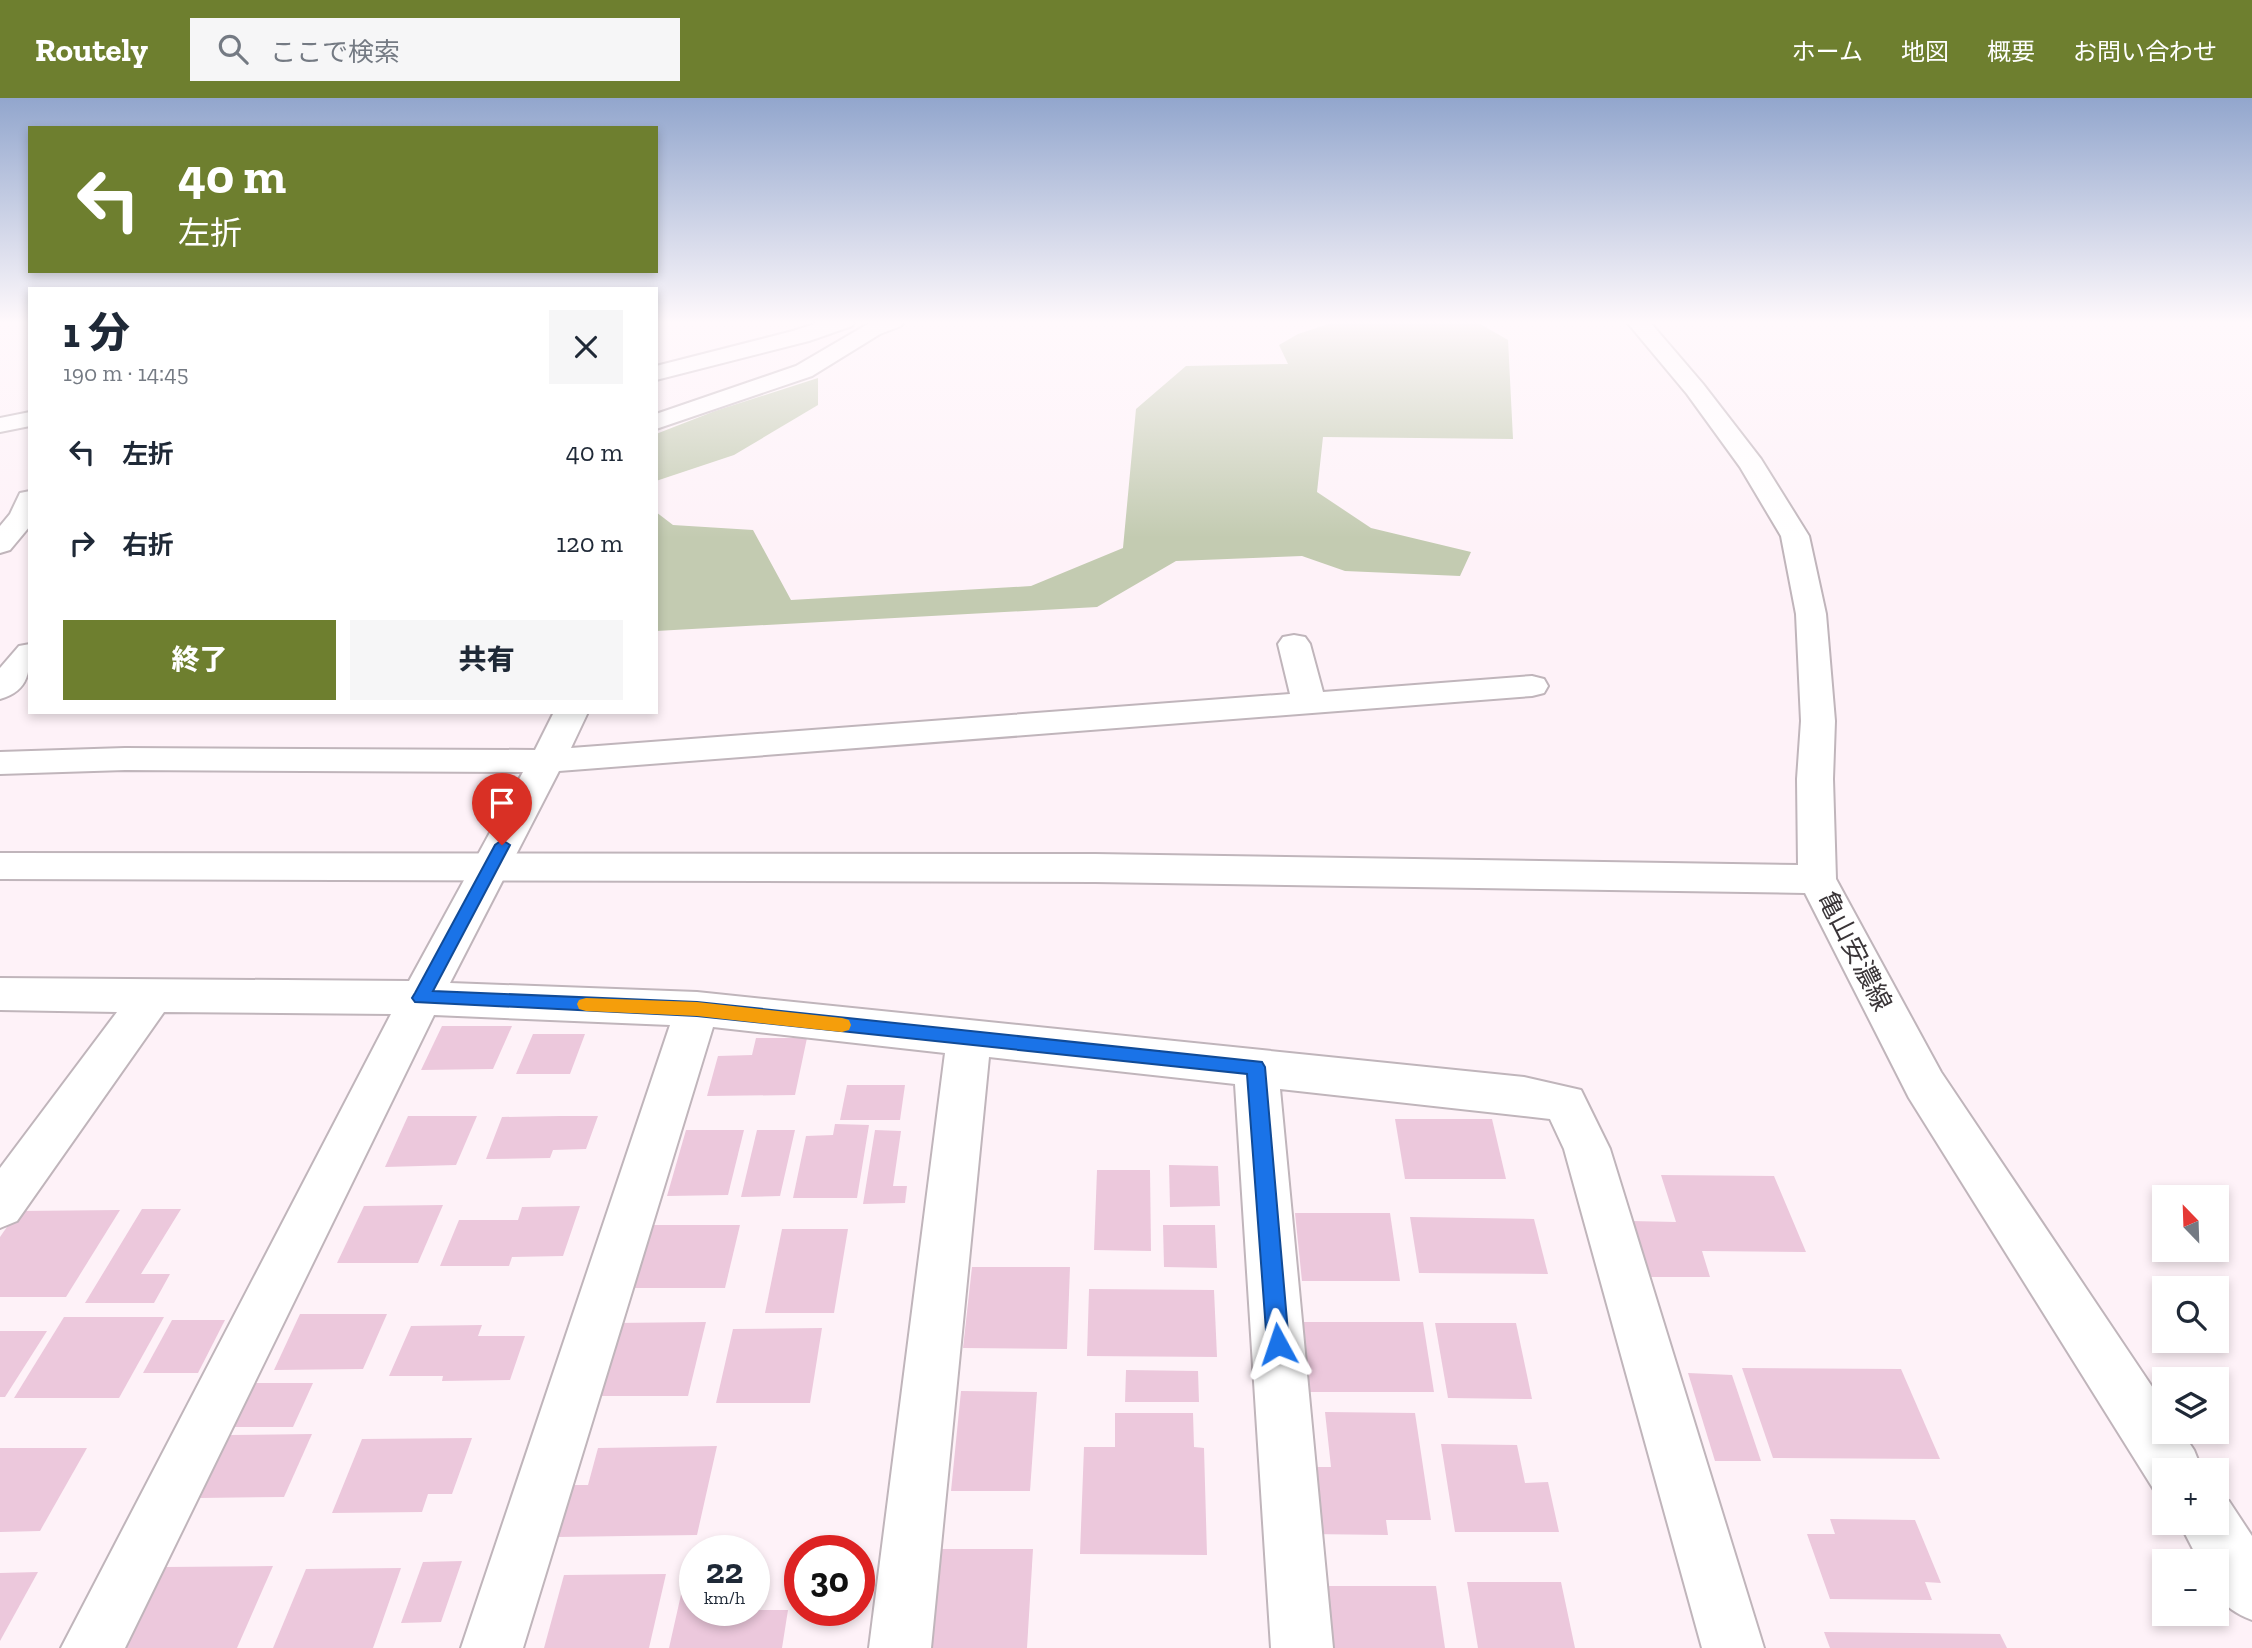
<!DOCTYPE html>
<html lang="ja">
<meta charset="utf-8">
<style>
:root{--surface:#fff;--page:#f6f6f7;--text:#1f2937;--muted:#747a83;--accent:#6e7f2f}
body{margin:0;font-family:"Zilla Slab","Noto Sans JP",serif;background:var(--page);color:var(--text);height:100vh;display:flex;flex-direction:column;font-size:26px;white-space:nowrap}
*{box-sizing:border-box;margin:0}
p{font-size:23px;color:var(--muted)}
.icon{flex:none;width:38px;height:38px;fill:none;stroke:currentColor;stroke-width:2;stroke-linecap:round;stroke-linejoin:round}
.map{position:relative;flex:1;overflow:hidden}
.sheet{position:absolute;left:28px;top:189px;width:630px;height:427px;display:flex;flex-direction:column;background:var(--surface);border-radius:0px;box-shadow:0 4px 10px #0003}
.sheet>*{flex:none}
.hud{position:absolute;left:28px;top:28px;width:630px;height:147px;border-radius:0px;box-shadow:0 4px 10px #0003;background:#6e7f2f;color:#fff;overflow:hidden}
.needle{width:46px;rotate:337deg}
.fabs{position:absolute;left:2152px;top:1087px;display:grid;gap:14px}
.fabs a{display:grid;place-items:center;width:77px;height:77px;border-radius:0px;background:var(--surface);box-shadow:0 4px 10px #0003;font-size:35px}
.speed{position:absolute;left:679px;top:1437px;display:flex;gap:14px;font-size:35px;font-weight:700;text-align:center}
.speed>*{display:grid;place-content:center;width:91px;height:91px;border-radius:50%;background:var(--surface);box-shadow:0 4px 10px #0003;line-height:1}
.speed small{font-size:18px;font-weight:400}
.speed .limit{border:10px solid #d22;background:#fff;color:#111}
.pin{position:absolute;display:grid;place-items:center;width:60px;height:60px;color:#fff;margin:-72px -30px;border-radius:50% 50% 50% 0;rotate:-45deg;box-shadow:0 0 7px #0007}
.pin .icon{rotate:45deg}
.me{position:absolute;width:77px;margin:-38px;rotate:355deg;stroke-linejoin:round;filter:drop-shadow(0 0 5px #0008)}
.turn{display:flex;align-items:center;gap:24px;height:147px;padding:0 35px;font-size:32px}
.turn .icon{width:91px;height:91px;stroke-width:2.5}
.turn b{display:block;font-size:49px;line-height:60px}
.round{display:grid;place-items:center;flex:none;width:74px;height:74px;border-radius:0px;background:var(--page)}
.headline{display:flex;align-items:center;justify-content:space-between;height:119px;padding:0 35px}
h1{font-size:42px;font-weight:800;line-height:52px}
.cta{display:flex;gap:14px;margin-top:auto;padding:14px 35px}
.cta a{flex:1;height:80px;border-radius:0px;background:var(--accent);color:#fff;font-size:28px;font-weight:800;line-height:80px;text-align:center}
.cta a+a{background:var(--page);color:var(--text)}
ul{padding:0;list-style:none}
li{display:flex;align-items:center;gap:21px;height:91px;padding:0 35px}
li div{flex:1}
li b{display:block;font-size:26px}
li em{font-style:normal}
header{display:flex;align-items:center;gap:42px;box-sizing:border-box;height:98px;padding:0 35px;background:var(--accent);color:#fff}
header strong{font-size:33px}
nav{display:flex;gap:38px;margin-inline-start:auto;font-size:24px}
.search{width:490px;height:63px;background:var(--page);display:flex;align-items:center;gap:18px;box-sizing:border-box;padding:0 24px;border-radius:0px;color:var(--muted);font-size:26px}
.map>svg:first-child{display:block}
.green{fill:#c3cbb1}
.building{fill:#ecc8dc}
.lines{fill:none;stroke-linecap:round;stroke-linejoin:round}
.street-casing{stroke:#c0b5bb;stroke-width:4}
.secondary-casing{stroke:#c0b5bb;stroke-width:4}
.street{fill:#fff;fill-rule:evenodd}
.secondary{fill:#fff;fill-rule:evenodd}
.route{fill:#1a73e8;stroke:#114b97;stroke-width:2}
.slow{fill:#f59e0b}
.labels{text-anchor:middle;stroke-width:5;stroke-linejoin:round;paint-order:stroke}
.street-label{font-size:26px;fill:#3a3538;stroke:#fff}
</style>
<header>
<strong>Routely</strong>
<div class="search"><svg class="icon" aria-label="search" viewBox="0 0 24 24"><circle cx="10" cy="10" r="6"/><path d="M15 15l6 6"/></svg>ここで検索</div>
<nav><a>ホーム</a><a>地図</a><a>概要</a><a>お問い合わせ</a></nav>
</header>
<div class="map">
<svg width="2252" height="1550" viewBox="0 0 2252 1550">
<rect width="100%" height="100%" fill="#fef2f8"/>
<g class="green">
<path d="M1338,223h137l33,19 5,99 -190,-2 -6,55 54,36 100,24 -11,24 -115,-5 -43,-15 -126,5 -79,46 -441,24v-119l17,13 80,5 38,70 240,-14 92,-38 13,-139 50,-43 102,-2 -9,-19 19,-11z"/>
<path d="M818,280v27l-84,50 -78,26v-47l59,-23z"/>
</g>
<g class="building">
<path d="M442,928h70l-19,43 -72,1z"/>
<path d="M533,936h52l-15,40h-54z"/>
<path d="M756,940h51l-12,57 -88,1 11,-40 34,-1z"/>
<path d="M847,987h58l-5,35h-60z"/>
<path d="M408,1018h69l-21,49 -71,2z"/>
<path d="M560,1018h38l-12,33 -33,1 -3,8 -64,1 16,-42z"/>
<path d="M1395,1021h97l14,60h-101z"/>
<path d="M835,1026l34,1 -12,73h-64l13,-62 27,-1z"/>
<path d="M686,1032h58l-16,65 -61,1z"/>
<path d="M757,1032h38l-15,66 -39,1z"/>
<path d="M875,1032l26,1 -8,55h14l-2,17 -42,1z"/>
<path d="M1169,1067l49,1 2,40 -50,1z"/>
<path d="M1097,1072h53l1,81 -57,-1z"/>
<path d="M1661,1077l113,1 32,76 -104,-1 8,26h-62l-17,-56 45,1z"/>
<path d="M443,1107l-25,58h-81l27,-57z"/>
<path d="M580,1108l-17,50 -51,1 -3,9h-69l19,-46h59l4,-13z"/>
<path d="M142,1111h39l-40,65h29l-16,29h-69z"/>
<path d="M120,1112l-54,87h-66v-60l18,-26z"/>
<path d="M1295,1115h95l10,68h-98z"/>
<path d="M1410,1119l124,2 14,55 -129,-1z"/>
<path d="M648,1127h92l-15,63h-96z"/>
<path d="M1163,1127h52l2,43 -53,-1z"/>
<path d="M782,1131h66l-14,84h-69z"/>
<path d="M972,1169h98l-3,82 -104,-1z"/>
<path d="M1089,1191l125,1 3,67 -130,-1z"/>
<path d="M300,1216h87l-24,55 -89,1z"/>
<path d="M64,1219h100l-45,81h-105z"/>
<path d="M172,1222h53l-27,53h-55z"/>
<path d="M706,1224l-18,74h-96l21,-73z"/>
<path d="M1302,1224h121l11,70h-125z"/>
<path d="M1435,1225h81l16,76 -84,-1z"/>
<path d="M482,1227l-4,11h47l-15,44 -68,1 1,-5h-54l22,-50z"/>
<path d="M822,1230l-12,75h-94l17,-74z"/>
<path d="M0,1233h47l-42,66h-5z"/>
<path d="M1742,1270l159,1 39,90 -167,-1z"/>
<path d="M1126,1272l72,1 1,31h-74z"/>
<path d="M1688,1275l44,2 29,86h-46z"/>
<path d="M250,1285h63l-20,44h-65z"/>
<path d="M961,1293l76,1 -7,99h-79z"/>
<path d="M1325,1314l90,1 16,107h-45l2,15 -79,-1 -5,-67h27z"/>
<path d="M1115,1315h78l1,34 10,1 3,107 -127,-1 4,-107h31z"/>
<path d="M312,1336l-28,63 -84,1 30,-63z"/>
<path d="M472,1340l-20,56h-24l-6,18 -90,1 30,-74z"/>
<path d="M1441,1346l76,1 8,38 23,-1 11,50h-104z"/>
<path d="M717,1348l-20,89 -140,2 15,-52h16l10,-37z"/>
<path d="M0,1350h87l-47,83 -40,1z"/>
<path d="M1830,1421l85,1 26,63 -16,-1 7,18 -102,-1 -23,-65h28z"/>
<path d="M940,1451h93l-6,99h-97z"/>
<path d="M462,1463l-21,61 -40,1 22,-61z"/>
<path d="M273,1468l-36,82h-111l39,-81z"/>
<path d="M401,1470l-28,80h-100l33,-79z"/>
<path d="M38,1474l-38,69v-68z"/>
<path d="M666,1476l-17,74h-105l20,-73z"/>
<path d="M685,1479h10v33h93l-6,38h-113z"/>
<path d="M1467,1484h94l14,66h-97z"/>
<path d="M1313,1488h123l9,62h-126z"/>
<path d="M1824,1534l176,2 7,14h-177z"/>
</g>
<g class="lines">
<defs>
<g id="street">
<path d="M823,223h32l-3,5 -43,15 -153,39v-14l137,-35z"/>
<path d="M873,223h31l-3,5 -21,8 -68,42 -156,53v-15l140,-48z"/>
<path d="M30,314v14l-30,6v-14z"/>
<path d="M30,393v35l-20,24 -10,3v-27l10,-12 10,-21z"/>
<path d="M1294,537l11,2 5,7 13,48 209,-16 12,3 4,7 -4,7 -12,3 -973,75 -109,212 247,9 827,85 57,13 29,59 154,499h-62l-138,-499 -14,-30 -270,-30 53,559h-62l-36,-564 -246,-27 -58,591h-62l76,-595 -232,-26 -190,621h-62l209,-623 -236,-10 -309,633h-64l330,-634 -227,-2 -147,209 -17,7v-60l117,-156 -117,-2v-32l409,3 114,-209 -398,-2 -125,4v-22l125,-4 410,2 19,-38h34l-17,36 719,-54 -12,-50 5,-7z"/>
<path d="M30,546c0,25 0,47 -30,55v-31l19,-22z"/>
</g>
<g id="secondary">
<path d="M1626,223h23l54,63 58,75 48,77 17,78 9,107 -2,58 3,100 105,193 224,334v26h17l12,18 8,20h-37v25l-11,-5 -245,-392 -104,-205 -710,-11 -1095,-3v-26l1095,1 703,11 -1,-86 4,-58 -5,-107 -15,-78 -41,-69 -53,-73z"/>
<path d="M2217,1399l12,4 23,35v84c-34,-14 -35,-24 -35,-59h-18l-20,-39h38z"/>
</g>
</defs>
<use href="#street" class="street-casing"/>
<use href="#secondary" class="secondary-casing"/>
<use href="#street" class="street"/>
<use href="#secondary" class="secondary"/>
</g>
<linearGradient id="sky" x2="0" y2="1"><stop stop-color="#92a6cd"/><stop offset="0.51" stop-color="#fff9fc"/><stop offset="1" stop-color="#fff9fc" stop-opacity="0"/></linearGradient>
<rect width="2252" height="440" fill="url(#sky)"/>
<path class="route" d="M502,742l8,5 -77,146 264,11 565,60 3,5 24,277 -3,7 -8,3 -8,-3 -3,-7 -20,-270 -550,-58 -282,-14 -3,-4 3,-5 80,-148z"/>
<path class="slow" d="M586,900l111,4 145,16 7,2 2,5 -2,5 -7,2 -145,-16 -111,-5 -7,-2 -2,-5 2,-4z"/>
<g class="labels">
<g class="street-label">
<text transform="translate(1855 853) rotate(63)" y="9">亀山安濃線</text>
</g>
</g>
</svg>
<div class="fabs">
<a><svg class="needle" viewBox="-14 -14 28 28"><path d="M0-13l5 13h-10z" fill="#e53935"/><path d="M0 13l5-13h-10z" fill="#747a83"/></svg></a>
<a><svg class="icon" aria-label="search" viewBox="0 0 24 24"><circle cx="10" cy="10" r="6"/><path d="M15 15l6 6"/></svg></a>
<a><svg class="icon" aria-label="layers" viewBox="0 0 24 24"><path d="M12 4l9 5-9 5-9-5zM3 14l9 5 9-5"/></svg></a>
<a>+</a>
<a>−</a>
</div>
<div class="speed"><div>22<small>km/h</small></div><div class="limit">30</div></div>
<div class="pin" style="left:502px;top:747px;background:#d93025"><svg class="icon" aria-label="arrive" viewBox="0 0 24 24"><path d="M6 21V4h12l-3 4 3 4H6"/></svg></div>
<svg class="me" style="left:1278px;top:1246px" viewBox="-20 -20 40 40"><path d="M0-17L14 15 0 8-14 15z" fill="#1a73e8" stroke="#fff" stroke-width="4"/></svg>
<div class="hud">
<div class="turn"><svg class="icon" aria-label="left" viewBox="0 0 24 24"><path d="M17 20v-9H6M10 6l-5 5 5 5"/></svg><div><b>40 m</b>左折</div></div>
</div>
<section class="sheet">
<div class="headline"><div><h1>1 分</h1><p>190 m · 14:45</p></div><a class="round"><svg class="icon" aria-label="close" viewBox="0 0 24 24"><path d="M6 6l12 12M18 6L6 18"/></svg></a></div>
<ul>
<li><svg class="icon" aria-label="left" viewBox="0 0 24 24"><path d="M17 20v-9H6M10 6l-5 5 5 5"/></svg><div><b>左折</b></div><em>40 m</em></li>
<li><svg class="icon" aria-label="right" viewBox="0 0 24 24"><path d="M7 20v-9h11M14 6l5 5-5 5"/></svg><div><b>右折</b></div><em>120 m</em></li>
</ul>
<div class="cta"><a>終了</a><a>共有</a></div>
</section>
</div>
